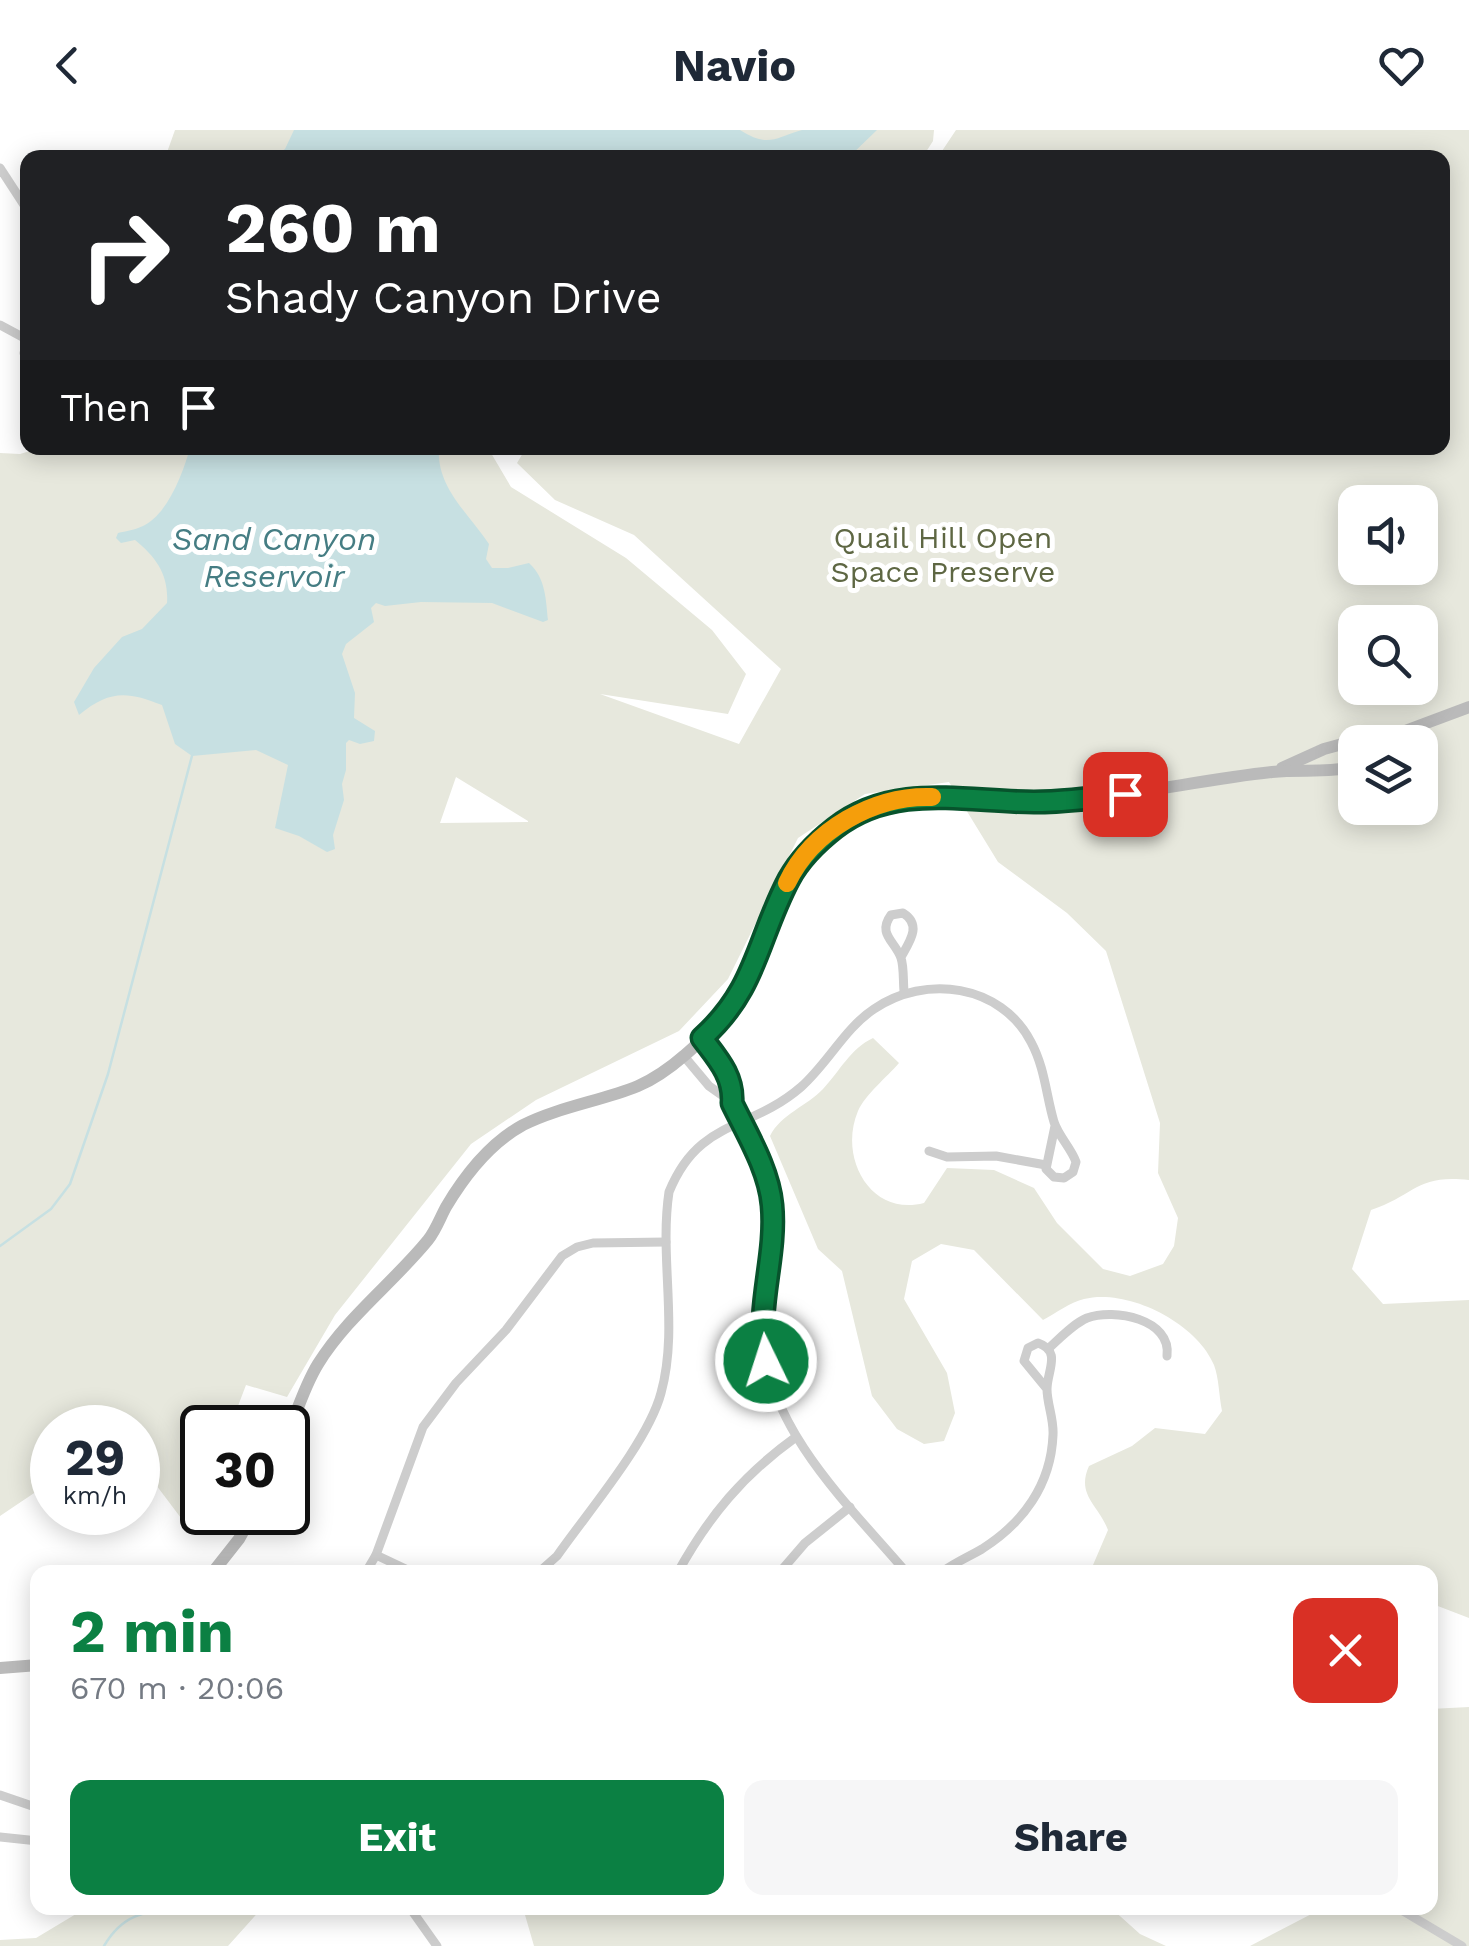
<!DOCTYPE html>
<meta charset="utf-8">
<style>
:root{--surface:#fff;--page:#f6f6f7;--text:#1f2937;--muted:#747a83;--accent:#0b8043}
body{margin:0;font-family:"Work Sans",sans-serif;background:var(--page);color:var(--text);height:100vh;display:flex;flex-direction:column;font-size:38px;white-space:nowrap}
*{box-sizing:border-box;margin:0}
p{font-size:32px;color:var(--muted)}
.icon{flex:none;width:55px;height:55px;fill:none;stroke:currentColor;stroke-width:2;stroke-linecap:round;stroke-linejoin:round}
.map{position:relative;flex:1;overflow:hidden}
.drawer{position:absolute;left:30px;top:1435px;width:1408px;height:350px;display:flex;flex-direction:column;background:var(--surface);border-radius:20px;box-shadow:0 5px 25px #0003}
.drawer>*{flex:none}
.top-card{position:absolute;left:20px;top:20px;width:1430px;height:305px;border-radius:20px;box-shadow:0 5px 25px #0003;background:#202124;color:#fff;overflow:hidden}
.controls{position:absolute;left:1338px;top:355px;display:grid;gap:20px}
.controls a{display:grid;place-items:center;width:100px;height:100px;border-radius:20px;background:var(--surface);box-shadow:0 5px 25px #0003;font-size:50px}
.speed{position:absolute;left:30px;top:1275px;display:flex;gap:20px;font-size:50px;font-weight:700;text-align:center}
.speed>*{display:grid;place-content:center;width:130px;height:130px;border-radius:50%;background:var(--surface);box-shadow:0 5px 25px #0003;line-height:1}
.speed small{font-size:25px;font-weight:400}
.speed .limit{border:5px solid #111;border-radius:15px;background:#fff;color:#111}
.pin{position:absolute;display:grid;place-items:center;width:85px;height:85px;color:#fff;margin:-42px;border-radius:20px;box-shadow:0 5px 15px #0006}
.me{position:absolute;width:110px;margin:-55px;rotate:356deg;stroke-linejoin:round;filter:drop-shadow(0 0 8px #0008)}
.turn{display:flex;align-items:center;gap:35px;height:210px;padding:0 40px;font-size:45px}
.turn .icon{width:130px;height:130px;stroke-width:2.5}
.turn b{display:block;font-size:70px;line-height:85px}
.then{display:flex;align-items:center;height:95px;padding:0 40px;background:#0003;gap:20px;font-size:38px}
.round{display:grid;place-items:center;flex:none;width:105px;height:105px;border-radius:20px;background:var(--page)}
.overview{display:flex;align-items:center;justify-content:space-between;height:170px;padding:0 40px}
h1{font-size:60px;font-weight:700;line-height:75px;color:var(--accent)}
.primary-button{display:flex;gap:20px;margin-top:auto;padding:20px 40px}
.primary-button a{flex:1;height:115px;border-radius:20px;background:var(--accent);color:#fff;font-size:40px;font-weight:700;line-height:115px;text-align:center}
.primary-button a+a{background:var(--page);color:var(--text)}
header{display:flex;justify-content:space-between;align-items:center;height:130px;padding:0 40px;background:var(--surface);font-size:45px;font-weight:700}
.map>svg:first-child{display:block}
.green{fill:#e7e8dd;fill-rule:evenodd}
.water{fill:#c7e0e2}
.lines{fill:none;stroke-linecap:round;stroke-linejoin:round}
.stream{stroke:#c7e0e2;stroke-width:2.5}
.street{stroke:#cdcdcd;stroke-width:9}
.secondary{stroke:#bababa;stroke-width:12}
.route-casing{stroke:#07532c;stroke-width:25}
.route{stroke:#0b8043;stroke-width:18}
.slow{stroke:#f59e0b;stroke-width:18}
.labels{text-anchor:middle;stroke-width:10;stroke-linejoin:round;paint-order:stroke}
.park-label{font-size:30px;fill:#5e6743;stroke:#fff}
.water-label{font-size:32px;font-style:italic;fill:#457d83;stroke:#fff}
</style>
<header><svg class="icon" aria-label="back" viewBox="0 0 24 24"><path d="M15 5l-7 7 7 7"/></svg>Navio<svg class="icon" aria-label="heart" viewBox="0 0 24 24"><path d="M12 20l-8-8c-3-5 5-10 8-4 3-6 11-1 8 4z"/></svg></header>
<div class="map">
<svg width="1469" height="1816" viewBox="0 0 1469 1816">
<rect width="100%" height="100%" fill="#fff"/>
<g class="green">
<path d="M175,0h759l-1,11 -11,17h-757z"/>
<path d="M956,0h513v1050c-52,-6 -54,15 -98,30l-19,59 31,35 86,-4v318l-39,-15v-31h-340l18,-42c-10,-26 -32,-35 -19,-64l43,-20 23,-18 50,6 17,-23c-3,-14 -3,-33 -8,-46 -17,-42 -86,-77 -130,-66 -13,3 -28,14 -41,21l-69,-70 -33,-6 -29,17 -8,38 43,74 8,40 -11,28 -20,3 -27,-15 -25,-33 -30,-125 -24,-22 -48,-113c11,-22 37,-30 53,-47 17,-18 27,-40 50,-51l26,25c-12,14 -34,32 -41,48 -20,47 13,106 66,92l23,-35 47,2 40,18 23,35 46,46 27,7 33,-12 11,-18 4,-28 -20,-45 2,-50 -54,-172 -39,-38 -69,-51 -49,-80 -84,12 -67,44 -70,141 -49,52 -143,69 -65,44 -136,171 -48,82 -41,-12 -16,42 -28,1v69l-12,33 -52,-69v-33h-86v53l-52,35v-1063l20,1 20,-6h448l23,39 115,71 86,72 34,44 -18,40 -128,-20 139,50 42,-75 -147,-134 -79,-35 -38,-37 9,-15h916v-290l-504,-1zM1355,372h65v66h-65zM1355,492h65v66h-65zM1355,612h65v66h-65zM456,647l72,44v1l-88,1z"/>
<path d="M1469,1577v239h-219l73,-38h107v-199z"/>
<path d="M86,1778h176l-34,38h-228v-6l36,-2z"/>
<path d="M523,1778h588l29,26 26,12h-632z"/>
</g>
<g class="water">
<path d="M294,0h446c29,18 34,8 62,0 22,0 52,0 75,0l-29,28 -575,-1 12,-8z"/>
<path d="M190,318h249c-3,39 30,66 50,96l-3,15 6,9h16l21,-5c17,15 17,38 19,57l-5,2 -51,-19 -71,-1 -36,4 -9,-3 -5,5 3,14 -28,22 -4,10 13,39 -1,25 21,13 -1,10 -14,3 -11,-4 -3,3v27l-4,14 2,16 -11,35 2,14 -8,3 -28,-16 -24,-8 13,-63 -32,-15 -64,6 -17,-12 -13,-39c-35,-14 -53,-15 -83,10l-5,-13 20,-34 28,-31 20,-8 25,-26c2,-28 -11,-46 -32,-63l-14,3 -5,-5 2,-5c8,-2 17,-3 25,-7 25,-12 40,-53 47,-78z"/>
</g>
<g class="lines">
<g class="stream">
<path d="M0,1116l51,-37 19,-25 38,-110 85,-322"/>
<path d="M104,1816c21,-36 45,-34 84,-38"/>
</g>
<g class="street">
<path d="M0,38l28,43"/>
<path d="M0,195l28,15"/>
<path d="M28,210l-4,13 4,16"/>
<path d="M901,827c9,-16 21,-32 2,-44l-12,2c-14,19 4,26 10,43 3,9 2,23 3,33"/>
<path d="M702,908c15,20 32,39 31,65 15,33 38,71 39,108 1,43 -15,87 -10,130 11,94 86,163 144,231"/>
<path d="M683,925l26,31 24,17"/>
<path d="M929,1021l18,6 49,-1 50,9"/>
<path d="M1049,1218c11,-10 24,-24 38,-30 27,-10 85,1 80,38"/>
<path d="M376,1425l36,17"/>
<path d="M366,1442l10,-17 47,-128 33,-44 50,-53 56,-74 15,-9 16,-4 73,-1"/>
<path d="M539,1442l18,-16c30,-43 91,-114 104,-163 18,-65 -2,-135 8,-201 30,-74 80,-60 132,-105 27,-24 44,-59 73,-78 51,-35 127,-25 157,33 14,26 15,53 23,80 5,15 17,26 22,40l-3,10 -9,6 -10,-1 -8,-8 9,-43"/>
<path d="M678,1442c31,-56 65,-97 118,-135"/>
<path d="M780,1442l25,-29 45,-36"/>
<path d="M942,1442c12,-9 26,-15 40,-23 41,-26 69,-64 71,-114 1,-16 -6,-31 -6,-46 0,-18 15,-38 -9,-46l-10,5 -4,13 23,28"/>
<path d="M0,1665l38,13"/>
<path d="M0,1707l38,4"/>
<path d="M410,1778l27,38"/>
<path d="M1398,1778l64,38"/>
</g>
<g class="secondary">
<path d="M1282,638l42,-19 55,-15 26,-3 64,-24"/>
<path d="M288,1304c9,-23 17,-49 30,-70 29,-47 75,-81 110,-124 8,-10 12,-22 18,-33 19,-32 44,-64 77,-82 36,-18 78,-24 115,-39 33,-14 64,-46 88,-71 61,-66 38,-173 148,-209 55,-18 110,-2 166,-4 78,-2 155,-22 232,-30 29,-3 55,1 83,-5"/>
<path d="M213,1442l26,-33 15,-27"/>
<path d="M0,1538l38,-3"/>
</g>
</g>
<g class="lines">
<defs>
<path id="route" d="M766,1231c-11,-53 11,-103 6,-156 -3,-35 -25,-71 -40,-102 2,-27 -15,-45 -30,-65 55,-49 55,-99 87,-159 11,-20 28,-37 46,-51 59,-46 130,-26 199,-26 31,0 61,-4 91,-8"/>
</defs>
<use href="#route" class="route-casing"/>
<use href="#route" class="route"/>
<path class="slow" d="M787,753c25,-53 87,-88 145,-86"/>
</g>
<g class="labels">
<g class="park-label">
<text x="943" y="418">Quail Hill Open<tspan x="943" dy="34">Space Preserve</tspan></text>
</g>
<g class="water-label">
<text x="274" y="420">Sand Canyon<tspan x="274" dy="37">Reservoir</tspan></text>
</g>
</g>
</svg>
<div class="controls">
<a><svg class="icon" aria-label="sound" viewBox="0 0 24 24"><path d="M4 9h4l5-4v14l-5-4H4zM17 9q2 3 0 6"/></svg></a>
<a><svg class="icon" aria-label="search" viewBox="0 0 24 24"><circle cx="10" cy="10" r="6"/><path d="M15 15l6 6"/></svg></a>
<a><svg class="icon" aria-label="layers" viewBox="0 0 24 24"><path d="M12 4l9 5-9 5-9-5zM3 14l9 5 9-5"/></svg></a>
</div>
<div class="speed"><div>29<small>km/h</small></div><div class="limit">30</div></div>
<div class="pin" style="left:1125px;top:664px;background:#d93025"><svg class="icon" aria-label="arrive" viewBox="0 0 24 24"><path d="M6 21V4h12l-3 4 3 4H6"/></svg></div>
<svg class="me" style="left:766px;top:1231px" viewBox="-20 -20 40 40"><circle r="17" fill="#0b8043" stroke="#fff" stroke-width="3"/><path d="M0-11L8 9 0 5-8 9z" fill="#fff"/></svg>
<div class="top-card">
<div class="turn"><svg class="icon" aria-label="right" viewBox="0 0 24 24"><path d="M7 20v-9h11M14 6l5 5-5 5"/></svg><div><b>260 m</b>Shady Canyon Drive</div></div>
<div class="then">Then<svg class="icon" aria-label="arrive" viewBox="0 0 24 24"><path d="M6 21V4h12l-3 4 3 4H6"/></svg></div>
</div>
<section class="drawer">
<div class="overview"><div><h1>2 min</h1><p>670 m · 20:06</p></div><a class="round" style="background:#d93025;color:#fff"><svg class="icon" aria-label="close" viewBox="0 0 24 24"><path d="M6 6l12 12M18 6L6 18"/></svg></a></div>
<div class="primary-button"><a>Exit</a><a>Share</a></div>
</section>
</div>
